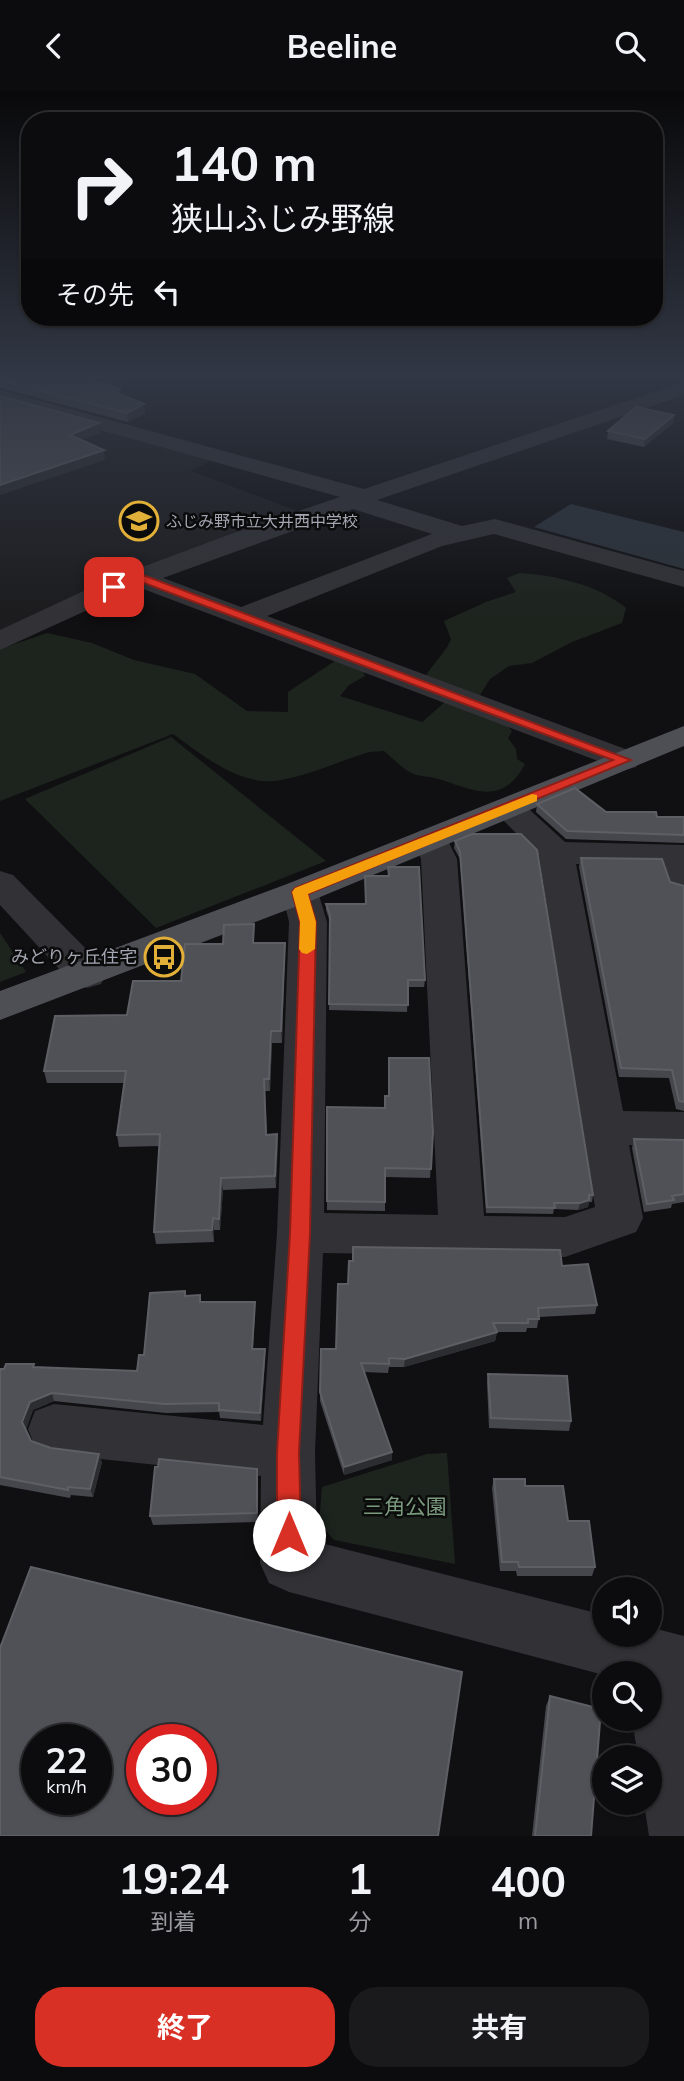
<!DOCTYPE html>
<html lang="ja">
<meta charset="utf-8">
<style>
:root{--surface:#0c0c0e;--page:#1a1a1c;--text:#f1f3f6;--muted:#9a9b9e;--line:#2c2c2e;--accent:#d93025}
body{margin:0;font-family:Mulish,"Noto Sans JP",sans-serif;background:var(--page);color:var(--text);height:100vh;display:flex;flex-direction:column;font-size:26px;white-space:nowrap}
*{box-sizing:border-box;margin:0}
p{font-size:23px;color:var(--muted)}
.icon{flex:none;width:38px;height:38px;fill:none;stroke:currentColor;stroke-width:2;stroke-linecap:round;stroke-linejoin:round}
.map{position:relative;height:1745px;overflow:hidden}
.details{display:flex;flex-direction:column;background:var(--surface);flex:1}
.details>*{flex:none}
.top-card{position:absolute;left:21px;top:21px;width:642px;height:214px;border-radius:28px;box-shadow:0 2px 5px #0004,0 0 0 2px var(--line);background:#0c0c0e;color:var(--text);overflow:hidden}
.fabs{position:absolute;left:592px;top:1486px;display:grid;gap:14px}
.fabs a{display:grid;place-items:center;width:70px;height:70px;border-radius:50%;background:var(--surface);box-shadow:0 2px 5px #0004,0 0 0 2px var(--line);font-size:35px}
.speed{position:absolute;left:21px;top:1633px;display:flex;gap:14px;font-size:35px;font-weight:700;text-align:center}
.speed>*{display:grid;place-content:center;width:91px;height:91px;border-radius:50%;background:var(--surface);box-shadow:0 2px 5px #0004,0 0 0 2px var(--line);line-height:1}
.speed small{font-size:18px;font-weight:400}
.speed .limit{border:10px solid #d22;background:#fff;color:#111}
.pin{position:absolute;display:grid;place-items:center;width:60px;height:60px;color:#fff;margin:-30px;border-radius:14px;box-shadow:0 4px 10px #0006}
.me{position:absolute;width:77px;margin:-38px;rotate:0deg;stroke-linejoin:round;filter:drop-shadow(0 0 5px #0008)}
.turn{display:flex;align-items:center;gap:24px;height:147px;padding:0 35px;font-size:32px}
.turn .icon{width:91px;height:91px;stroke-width:2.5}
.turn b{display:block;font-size:49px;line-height:60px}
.then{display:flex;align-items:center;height:66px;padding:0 35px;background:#0003;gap:14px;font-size:26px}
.eta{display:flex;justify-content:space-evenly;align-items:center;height:119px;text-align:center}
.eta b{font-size:42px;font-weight:700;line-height:49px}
.primary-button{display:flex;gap:14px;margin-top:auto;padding:14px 35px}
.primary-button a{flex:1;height:80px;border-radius:28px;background:var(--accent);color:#fff;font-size:28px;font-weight:700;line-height:80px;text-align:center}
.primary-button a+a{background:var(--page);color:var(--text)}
header{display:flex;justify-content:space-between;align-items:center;height:91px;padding:0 35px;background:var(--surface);font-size:32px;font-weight:700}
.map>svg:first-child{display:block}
.built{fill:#1c1c1e}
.green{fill:#1d241e}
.water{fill:#2b3239}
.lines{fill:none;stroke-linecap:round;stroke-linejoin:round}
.minor{fill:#323236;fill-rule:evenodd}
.major{fill:#4e4f55;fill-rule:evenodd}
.wall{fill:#46474c}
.shaded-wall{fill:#2c2d30}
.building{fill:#505157;stroke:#5d5f65;stroke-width:2;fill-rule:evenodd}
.route{fill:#d93025;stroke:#8d1f18;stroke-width:2}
.slow{fill:#f59e0b}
.labels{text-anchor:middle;stroke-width:5;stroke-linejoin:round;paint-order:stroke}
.far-poi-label{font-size:16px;fill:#a3a6b1;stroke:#0b0b0c;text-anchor:start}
.poi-label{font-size:18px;fill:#a3a6b1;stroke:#0b0b0c;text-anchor:end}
.near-park-label{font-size:21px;fill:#7b9b7e;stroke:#0b0b0c}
</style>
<header><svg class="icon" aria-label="back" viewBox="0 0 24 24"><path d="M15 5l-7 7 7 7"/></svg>Beeline<svg class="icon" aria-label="search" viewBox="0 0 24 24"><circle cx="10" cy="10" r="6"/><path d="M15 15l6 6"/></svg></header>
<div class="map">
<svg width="684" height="1745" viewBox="0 0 684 1745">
<rect width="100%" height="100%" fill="#101012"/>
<path class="built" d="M24,315l191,52 -24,13 112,42 -303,121v-220z"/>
<g class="green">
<path d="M520,482c35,2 78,12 106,35l-4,15 -50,19 -40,21 -23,3 -19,13 -10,16 3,14 21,13 8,9 -4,7 8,11 1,10 8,5c-24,45 -54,24 -90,14 -6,-2 -15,-1 -21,-4 -11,-4 -21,-16 -30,-23l-15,1c-29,9 -59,23 -88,28 -39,8 -79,-25 -108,-46l-173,67v-152l47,-16 45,10 42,17 61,14 52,37 41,1v-20l47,-31 28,10 2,5 -16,9 -9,11 82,26 23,-20 -23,-16c5,-19 22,-29 29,-47l-7,-18 42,-19 30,-10 -9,-14z"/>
<path d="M171,646l155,124 -170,67 -131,-129z"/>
<path d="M0,842l26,39 -26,10z"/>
<path d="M447,1362l8,111 -121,-24 -15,-17 3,-36 105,-33z"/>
</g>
<path class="water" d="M571,413l113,28v37l-150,-42z"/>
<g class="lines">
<g class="minor">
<path d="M684,291v13l-307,105 85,26 33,-7 189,52v16l-190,-53 -52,12 -175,70 369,137 5,7 -5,7 -11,3 -11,-3 -476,-180 -138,63v-20l105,-49 123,-46 112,-38 -340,-95v-12l364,99zM353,418l79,25 -191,73 -78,-29z"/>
<path d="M508,707l12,3 45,41 119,3v48l-13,-4 -9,-24 -86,-1 47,247 61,1v34l-55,-1 14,73 -7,14 -71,25 -242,-4 -8,200 2,89 287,73v20h45v-8l35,9v200h-35l-5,-33h5v-46h-11l-6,-38h17v-46l-45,2 -315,-83 -20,-9 -9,-20 1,-87 -207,-22 -19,-7 -7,-18 7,-18 19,-7 209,21 14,-192 12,-311 -7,-30 5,-8 13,-4 13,4 5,8 9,30 -3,291 114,2 -17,-356 -7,-20 5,-8 12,-3 12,3 14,28 27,357 81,1 30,-10 -56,-351 -48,-48 5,-7z"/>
<path d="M0,780l13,4 88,89 5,10 -5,10 -14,4 -14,-4 -73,-79z"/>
</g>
<path class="major" d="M684,635v20l-371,154 -313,120v-29l287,-107z"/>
</g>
<g class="wall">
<path d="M0,281h141l-35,13 14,3 1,7 23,9 1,9 -17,9 -128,-34z"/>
<path d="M674,324l-1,8 -29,24 -37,-8 1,-8z"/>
<path d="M537,713l69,8 51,5h27v26l-118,-4 -30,-27z"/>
<path d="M472,743l121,361 -1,7h-3l-1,5 -10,3 -24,-1 -1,5 -67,-1 -26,-354 -6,-11 1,-7z"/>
<path d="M581,767l103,28v225l-8,-2 -7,-31 -50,-1 -40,-210z"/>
<path d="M388,776l37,113 -1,7h-16l-1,25 -78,-2 1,-88 -4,-12v-6h40l22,-28z"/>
<path d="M254,833v19h31l-3,100h-10l-2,48h-5l2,44 10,-1 -1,54 -53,2 -3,40h-6v12l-58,2 -2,-12 6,-86 -41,1 -2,-12 8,-52h-78l-3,-12 83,-56 54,-34 42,-37z"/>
<path d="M385,1005l48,36 -3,46 -45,-1v34l-58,-1v-103l57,1z"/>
<path d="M634,1048l50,1v62l-12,2 -1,4 -27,4 -12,-64z"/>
<path d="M562,1175l35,39 -2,9 -56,3 -2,11h-10l-1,4h-29l-2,9 -91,26h-15l-1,6 -24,-1 28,80v8l-48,15 -24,-74v-9l16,-43 12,-65z"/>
<path d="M200,1204l1,7h54v9l-2,38h12v9l-4,63 -41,-3 -1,-6 -53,1 -112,-12 -21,9 -7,19 5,12 20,7 51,14 -9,35 -22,-2 -1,3 -70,-13v-116l35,-2 102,4 7,-16 42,-59z"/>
<path d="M488,1283l83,47 -2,10 -80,-3 -2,-45z"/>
<path d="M257,1378l1,9v44l-105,3 -3,-9z"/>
<path d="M494,1388l31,7 43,35 27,46 -3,9h-75l-1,-5h-16l-8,-83z"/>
<path d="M550,1605l41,140h-59l14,-130z"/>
</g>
<g class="shaded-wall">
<path d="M115,281h26l-50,18 -1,-9z"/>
<path d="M144,313l1,9 -17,9 -1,-9z"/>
<path d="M674,324l-1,8 -29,24 1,-8z"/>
<path d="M99,332l2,10 -30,11 -1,-9z"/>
<path d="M104,359l1,10 -105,35v-10z"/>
<path d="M285,852v12l-3,88 -1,-12z"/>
<path d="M271,940l1,12 -2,48 -1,-12z"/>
<path d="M277,1043l1,12 -2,42 -1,-12z"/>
<path d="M221,1087l2,12 -3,40 -1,-11z"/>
<path d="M589,1109l-1,7 -10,3 2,-7z"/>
<path d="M213,1127l1,12v12l-2,-12z"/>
<path d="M497,1241l-2,9 -91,26 1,-8z"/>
<path d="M265,1258v9l-4,63 -1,-8z"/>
<path d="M52,1302l2,8 -21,9 -7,20 -4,-8 8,-20z"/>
<path d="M392,1361v8l-48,15v-8z"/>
<path d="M99,1363l3,8 -9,35 -3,-8z"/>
<path d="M257,1378l1,9v44l-1,-9z"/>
</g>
<g class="building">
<path d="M0,281h115l-25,9 30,7 -6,4 30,12 -17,9 -127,-33z"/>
<path d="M0,305l99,27 -29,12 34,15 -104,35z"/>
<path d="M636,316l38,8 -29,24 -37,-8z"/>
<path d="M575,697l31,24h50l1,5h27v18l-117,-4 -30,-27z"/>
<path d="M472,743h49l16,16 56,345h-4v5l-9,3h-26l1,5 -68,-1 -27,-355 -5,-11z"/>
<path d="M581,767l81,1 8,23 14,4v216l-5,-1 -7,-31 -51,-2z"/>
<path d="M388,776h31l6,113h-17v25l-79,-1 1,-89 -4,-11h40l-1,-28h24z"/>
<path d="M254,833l-1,19h32l-4,88h-10l-2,48h-5l2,56 11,-1 -2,42 -54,2 -2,41 -6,-1 -1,12 -58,2 6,-98 -43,1 9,-64h-82l11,-55 72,-1 6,-34h48l4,-37h38l1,-19z"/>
<path d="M389,967h40l4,74 -2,37 -46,-1v34l-58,-1v-94l58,1v-12h4z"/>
<path d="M634,1048l50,1v54l-12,2 2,4 -27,4z"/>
<path d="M353,1156l207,3 2,16 26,-2 9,41 -59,3 1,11h-11v4h-35l4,9 -92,27 -16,-1v6l-28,-1 31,89 -48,15 -24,-75 1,-43h15l2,-65h10l1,-23h4z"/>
<path d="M185,1200v5l15,-1v7h55l-3,47h13l-5,64 -41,-3v-7l-55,1 -112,-11 -22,9 -8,20 9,19 20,7 48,6 -9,35 -22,-2v3l-68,-13v-108h4l2,-5h28l-1,3 104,4 2,-16h5l6,-62z"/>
<path d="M488,1283l79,2 4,45 -80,-3z"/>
<path d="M159,1368l98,10v44l-107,3 5,-49h3z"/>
<path d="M494,1388h31v7h38l5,35h21l6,46h-76l-1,-5h-16z"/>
<path d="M31,1476l431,105 -24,164h-438v-188zM37,1648h59v60h-59zM142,1648h59v60h-59z"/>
<path d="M550,1605l51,13 -10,127h-56z"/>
</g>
<linearGradient id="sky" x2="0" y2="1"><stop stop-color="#09090a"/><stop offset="0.54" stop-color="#313744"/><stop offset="1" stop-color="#313744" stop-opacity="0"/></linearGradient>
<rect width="684" height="525" fill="url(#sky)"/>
<path class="route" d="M135,484h8l488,185 -323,134 8,28 -6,311 -11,220 2,82 -4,9 -8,3 -8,-3 -4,-9v-82l13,-220 10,-311 -8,-30 3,-4 318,-128 -474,-179 -25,9 -6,-3z"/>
<path class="slow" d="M532,703l5,1v6l-229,93 8,28 -1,27 -8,5 -5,-1 -3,-4 1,-27 -8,-30 3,-4z"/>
<defs>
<symbol id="school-ring" viewBox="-11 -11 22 22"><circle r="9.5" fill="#0b0b0c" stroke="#e2b038" stroke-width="1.5"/><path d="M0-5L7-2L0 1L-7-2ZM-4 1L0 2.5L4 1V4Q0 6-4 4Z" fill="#e2b038"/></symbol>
<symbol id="bus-ring" viewBox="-11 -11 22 22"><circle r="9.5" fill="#0b0b0c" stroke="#e2b038" stroke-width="1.5"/><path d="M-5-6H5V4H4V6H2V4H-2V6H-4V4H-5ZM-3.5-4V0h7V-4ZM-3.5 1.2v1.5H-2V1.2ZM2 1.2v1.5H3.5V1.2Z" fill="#e2b038"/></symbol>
</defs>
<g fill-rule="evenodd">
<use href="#school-ring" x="117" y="408" width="44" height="44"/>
<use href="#bus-ring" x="142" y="844" width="44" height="44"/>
</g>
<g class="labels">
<g class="far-poi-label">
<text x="166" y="436">ふじみ野市立大井西中学校</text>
</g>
<g class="poi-label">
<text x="137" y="872">みどりヶ丘住宅</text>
</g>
<g class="near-park-label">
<text x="405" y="1423">三角公園</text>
</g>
</g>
</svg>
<div class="fabs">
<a><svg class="icon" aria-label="sound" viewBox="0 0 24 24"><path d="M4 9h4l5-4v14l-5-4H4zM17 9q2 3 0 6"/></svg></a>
<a><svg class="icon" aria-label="search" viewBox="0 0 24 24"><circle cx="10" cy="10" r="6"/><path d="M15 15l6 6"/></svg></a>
<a><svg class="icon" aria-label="layers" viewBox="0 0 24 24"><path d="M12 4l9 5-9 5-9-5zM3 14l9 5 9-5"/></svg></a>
</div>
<div class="speed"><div>22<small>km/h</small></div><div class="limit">30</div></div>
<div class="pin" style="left:114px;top:496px;background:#d93025"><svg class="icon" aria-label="arrive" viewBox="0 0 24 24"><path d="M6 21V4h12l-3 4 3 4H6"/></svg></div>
<svg class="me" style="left:289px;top:1444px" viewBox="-20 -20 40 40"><circle r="19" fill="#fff"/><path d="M0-13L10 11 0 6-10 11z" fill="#d93025"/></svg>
<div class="top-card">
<div class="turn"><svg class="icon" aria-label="right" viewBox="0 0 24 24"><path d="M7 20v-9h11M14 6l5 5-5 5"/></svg><div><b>140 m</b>狭山ふじみ野線</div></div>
<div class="then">その先<svg class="icon" aria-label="left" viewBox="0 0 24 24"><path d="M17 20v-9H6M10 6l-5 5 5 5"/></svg></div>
</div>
</div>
<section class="details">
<div class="eta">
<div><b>19:24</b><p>到着</p></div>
<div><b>1</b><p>分</p></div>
<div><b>400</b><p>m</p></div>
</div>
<div class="primary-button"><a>終了</a><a>共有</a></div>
</section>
